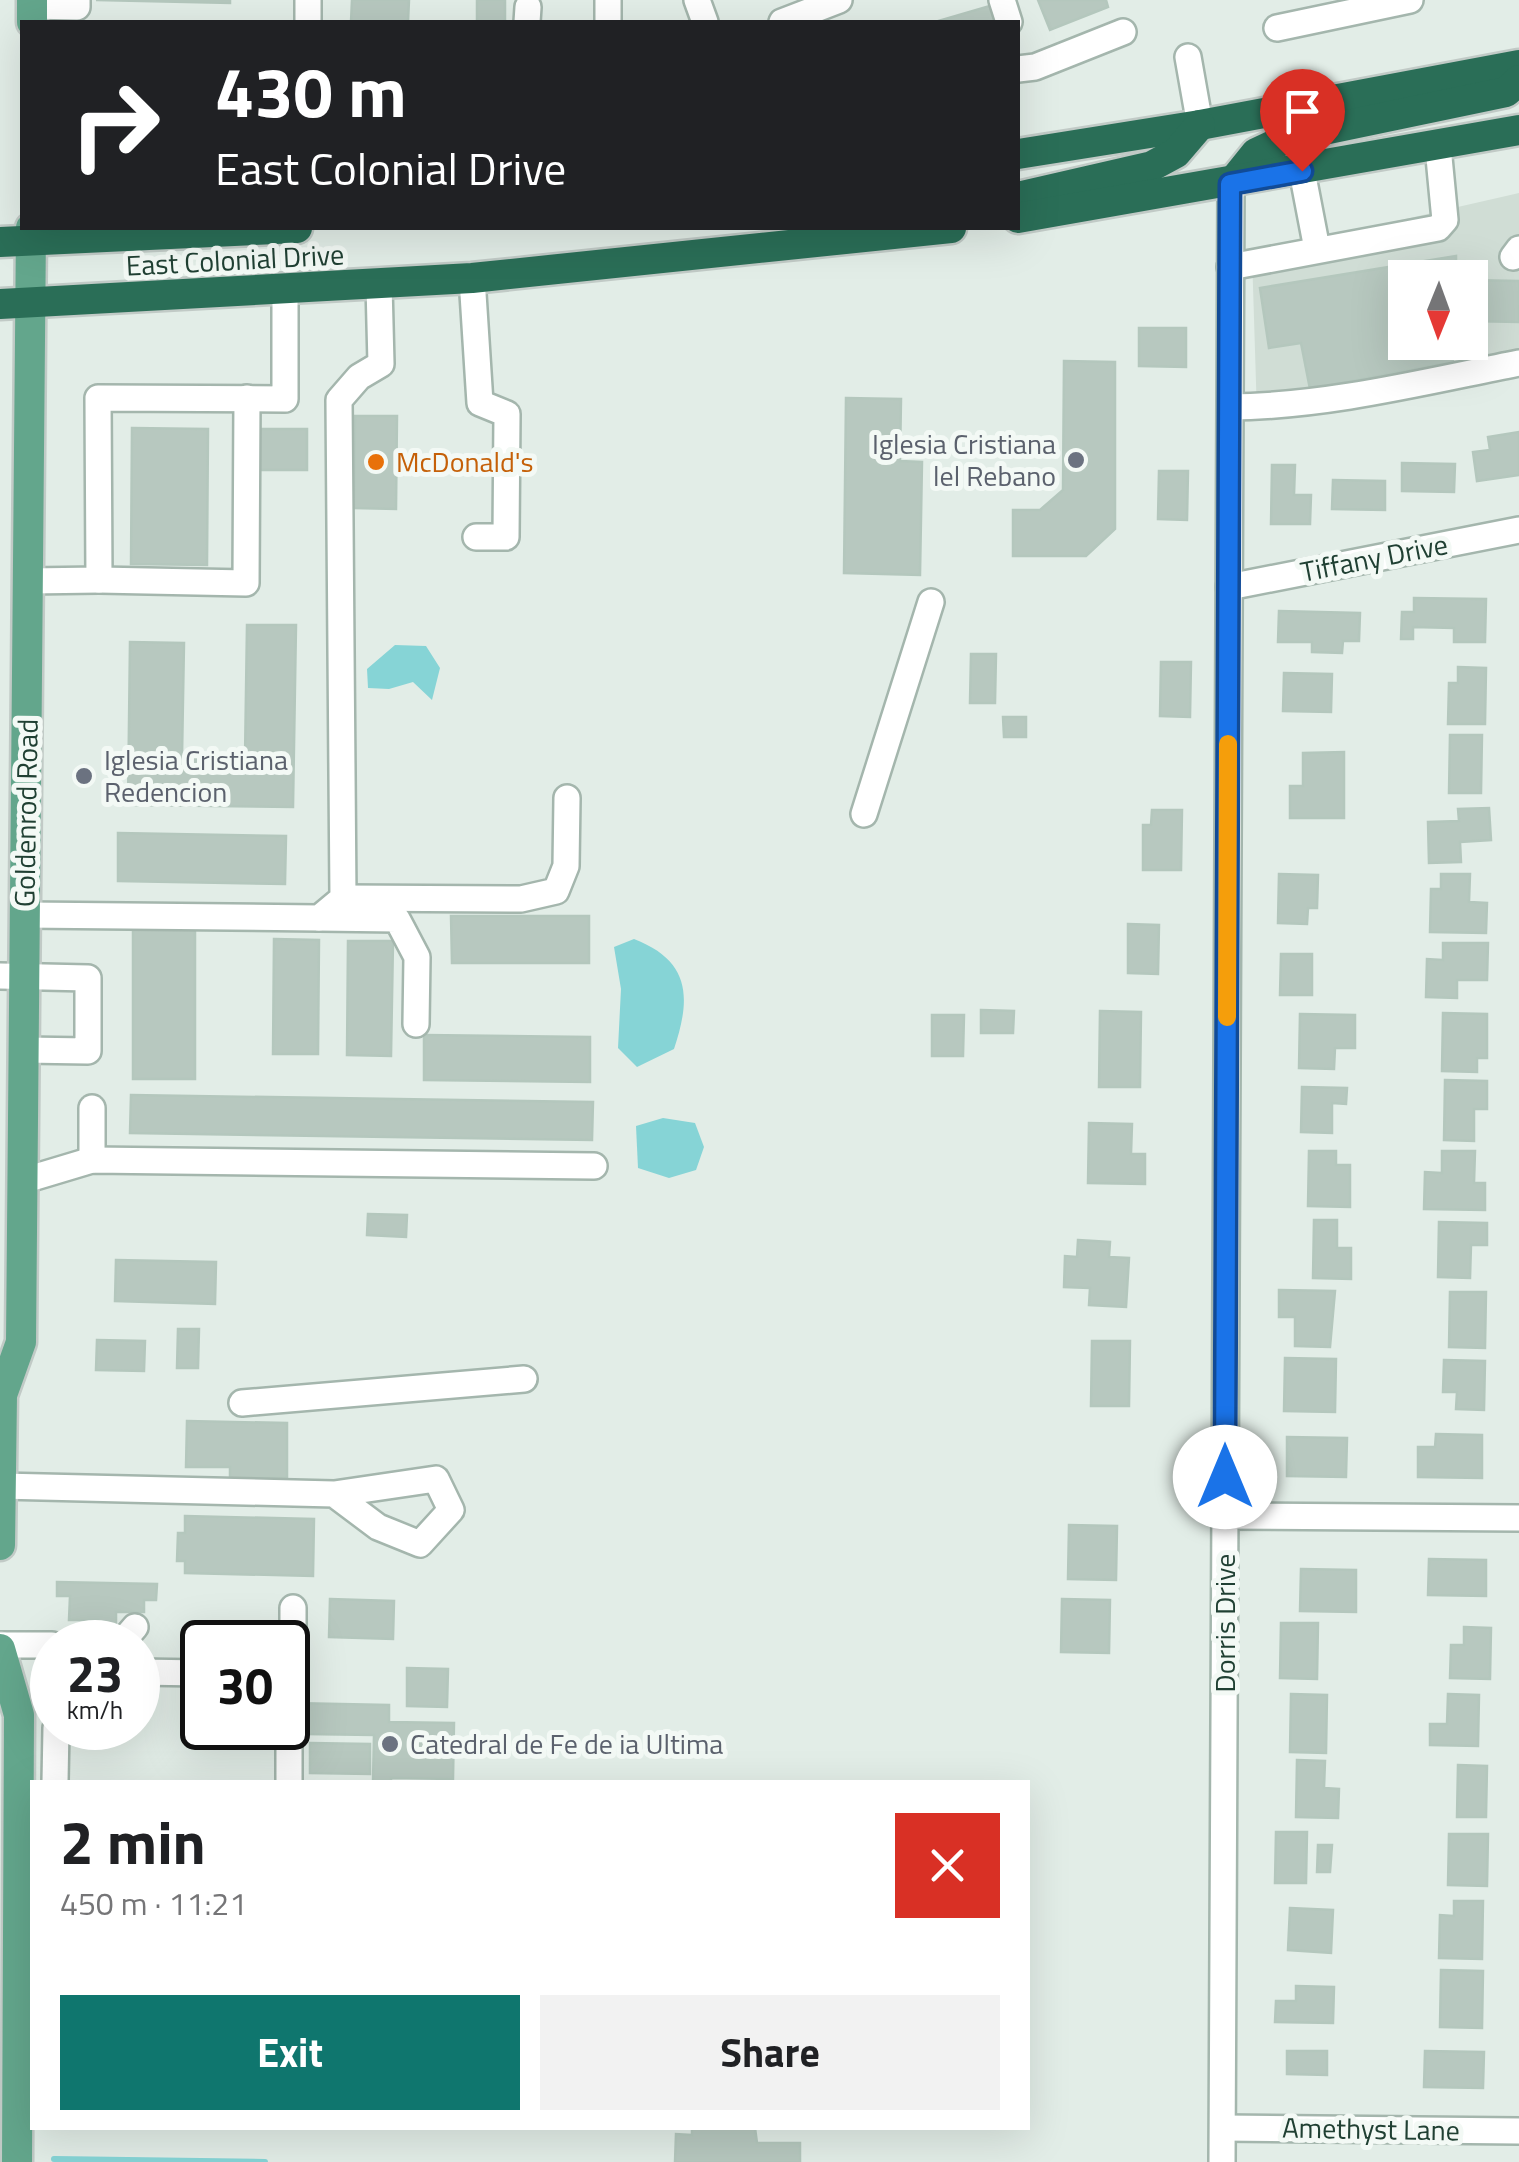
<!DOCTYPE html>
<meta charset="utf-8">
<style>
:root{--surface:#fff;--page:#f2f2f2;--text:#202124;--muted:#757577;--accent:#0f766e}
body{margin:0;font-family:"Titillium Web",sans-serif;background:var(--page);color:var(--text);height:100vh;display:flex;flex-direction:column;font-size:38px;white-space:nowrap}
*{box-sizing:border-box;margin:0}
p{font-size:32px;color:var(--muted)}
.icon{flex:none;width:55px;height:55px;fill:none;stroke:currentColor;stroke-width:2;stroke-linecap:round;stroke-linejoin:round}
.map{position:relative;flex:1;overflow:hidden}
.details{position:absolute;left:30px;top:1780px;width:1000px;height:350px;display:flex;flex-direction:column;background:var(--surface);border-radius:0px;box-shadow:0 10px 40px #0002}
.details>*{flex:none}
.guide{position:absolute;left:20px;top:20px;width:1000px;height:210px;border-radius:0px;box-shadow:0 10px 40px #0002;background:#202124;color:#fff;overflow:hidden}
.needle{width:65px;rotate:181deg}
.buttons{position:absolute;left:1388px;top:260px;display:grid;gap:20px}
.buttons a{display:grid;place-items:center;width:100px;height:100px;border-radius:0px;background:var(--surface);box-shadow:0 10px 40px #0002;font-size:50px}
.speed{position:absolute;left:30px;top:1620px;display:flex;gap:20px;font-size:50px;font-weight:700;text-align:center}
.speed>*{display:grid;place-content:center;width:130px;height:130px;border-radius:50%;background:var(--surface);box-shadow:0 10px 40px #0002;line-height:1}
.speed small{font-size:25px;font-weight:400}
.speed .limit{border:5px solid #111;border-radius:15px;background:#fff;color:#111}
.pin{position:absolute;display:grid;place-items:center;width:85px;height:85px;color:#fff;margin:-102px -42px;border-radius:50% 50% 50% 0;rotate:-45deg;box-shadow:0 0 10px #0007}
.pin .icon{rotate:45deg}
.me{position:absolute;width:110px;margin:-55px;rotate:0deg;stroke-linejoin:round;filter:drop-shadow(0 0 8px #0008)}
.turn{display:flex;align-items:center;gap:35px;height:210px;padding:0 30px;font-size:45px}
.turn .icon{width:130px;height:130px;stroke-width:2.5}
.turn b{display:block;font-size:70px;line-height:85px}
.round{display:grid;place-items:center;flex:none;width:105px;height:105px;border-radius:0px;background:var(--page)}
.summary{display:flex;align-items:center;justify-content:space-between;height:170px;padding:0 30px}
h1{font-size:60px;font-weight:700;line-height:75px}
.button{display:flex;gap:20px;margin-top:auto;padding:20px 30px}
.button a{flex:1;height:115px;border-radius:0px;background:var(--accent);color:#fff;font-size:40px;font-weight:700;line-height:115px;text-align:center}
.button a+a{background:var(--page);color:var(--text)}
.map>svg:first-child{display:block}
.built{fill:#d0ddd5;fill-rule:evenodd}
.water{fill:#86d4d6}
.lines{fill:none;stroke-linecap:round;stroke-linejoin:round}
.stream{stroke:#86d4d6;stroke-width:6}
.building{fill:#b7c8bf;stroke:#b4c7bd;stroke-width:2.5}
.minor-casing{stroke:#a4b6ad;stroke-width:30}
.major-casing{stroke:#c1cac6;stroke-width:35}
.highway-casing{stroke:#c1cac6;stroke-width:35}
.minor{stroke:#fff;stroke-width:25}
.major{stroke:#63a68c;stroke-width:30}
.highway{stroke:#2a6e57;stroke-width:30}
.route-casing{stroke:#114b97;stroke-width:25}
.route{stroke:#1a73e8;stroke-width:18}
.slow{stroke:#f59e0b;stroke-width:18}
.worship-dot{fill:#6b7280;stroke:#f3f9f5;stroke-width:4}
.food-dot{fill:#e8710a;stroke:#f3f9f5;stroke-width:4}
.labels{text-anchor:middle;stroke-width:10;stroke-linejoin:round;paint-order:stroke}
.street-label{font-size:28px;fill:#204033;stroke:#f3f9f5}
.worship-label{font-size:28px;fill:#5b616d;stroke:#f3f9f5;text-anchor:start}
.food-label{font-size:28px;fill:#c56008;stroke:#f3f9f5;text-anchor:start}
</style>
<div class="map">
<svg width="1519" height="2162" viewBox="0 0 1519 2162">
<rect width="100%" height="100%" fill="#e2ede7"/>
<path class="built" d="M1519,193v164l-262,58 -5,-161zM1405,278h65v64h-65z"/>
<g class="water">
<path d="M395,645l31,1 14,22 -8,32 -19,-18 -24,7 -21,-1 -1,-19z"/>
<path d="M634,939c57,22 57,59 40,110l-37,18 -19,-19 3,-59 -7,-42z"/>
<path d="M663,1118l32,5 9,24 -8,23 -27,8 -31,-10 -2,-42z"/>
</g>
<g class="lines">
<path class="stream" d="M54,2159l211,3"/>
</g>
<g class="building">
<path d="M96,0h134v3z"/>
<path d="M352,0h57l-1,22h-57z"/>
<rect x="477" y="0" width="28" height="22"/>
<path d="M1038,0h68l2,7 -58,23z"/>
<path d="M993,5l5,17h-63z"/>
<path d="M1456,256v22h-51v64h45l3,20 -143,27 -9,-46 -32,5 -9,-60z"/>
<path d="M1470,280l49,1v41l-49,-1z"/>
<path d="M1139,328h47v39l-47,-1z"/>
<path d="M1064,361l51,1v167l-29,27h-73v-46h27l23,-20z"/>
<path d="M846,398l55,1 -1,62 22,1 -2,113 -76,-2z"/>
<path d="M355,416h42l-1,93 -42,-1z"/>
<path d="M132,428l76,1 -1,136 -76,-1z"/>
<rect x="258" y="429" width="49" height="41"/>
<path d="M1519,432v43l-42,6 -4,-29 17,-2 -2,-13z"/>
<path d="M1402,463l53,1 -1,28 -52,-1z"/>
<path d="M1272,465h23l-1,30h17l-1,29h-39z"/>
<path d="M1159,471h29l-1,49 -29,-1z"/>
<path d="M1333,480l52,1v29l-53,-1z"/>
<path d="M1414,598l72,1 -1,43h-31v-14l-41,-1v12h-12l1,-27h12z"/>
<path d="M1279,611l81,2 -1,28h-16l-1,12 -30,-1v-10h-34z"/>
<path d="M247,625h49l-3,182 -165,-2 2,-163 54,1 -2,114 63,1z"/>
<path d="M971,654h25l-1,49h-25z"/>
<path d="M1161,662h30l-1,55 -30,-1z"/>
<path d="M1458,667l28,1 -1,56h-37l1,-41h9z"/>
<path d="M1284,673l48,1 -1,38 -48,-1z"/>
<path d="M1003,717h23v20h-22z"/>
<path d="M1450,735h32l-1,58h-32z"/>
<path d="M1344,752v66h-54v-32h13v-33z"/>
<path d="M1489,808l2,32 -31,2 1,20 -32,1 -1,-41 31,-1 -1,-12z"/>
<path d="M1152,810h30l-1,60h-38v-45h8z"/>
<path d="M118,833l168,3 -1,48 -167,-3z"/>
<path d="M1279,874l39,1 -1,33h-9l-1,16 -29,-1z"/>
<path d="M1441,874h29l-1,28 18,1 -1,30 -56,-1 1,-43h10z"/>
<path d="M451,916h138v47h-137z"/>
<path d="M1128,924l31,1 -1,49 -30,-1z"/>
<rect x="133" y="928" width="62" height="151"/>
<path d="M274,939l45,1 -1,114h-45z"/>
<path d="M348,941h45l-2,115 -44,-1z"/>
<path d="M1443,943h45l-1,37h-30v18l-31,-1 1,-38 16,1z"/>
<path d="M1281,954h31v41h-32z"/>
<path d="M981,1010l33,1 -1,22h-32z"/>
<path d="M1100,1011l41,1 -1,75h-41z"/>
<path d="M1443,1013l44,1v44h-10v14l-35,-1z"/>
<path d="M1300,1014l55,1v33h-20l-1,21 -35,-1z"/>
<path d="M932,1015h32l-1,41h-31z"/>
<path d="M424,1035l166,2v45l-166,-2z"/>
<path d="M1445,1080l42,1v28h-13v32l-30,-1z"/>
<path d="M1302,1087l45,1 -1,16 -14,-1v30l-31,-1z"/>
<path d="M131,1095l462,7 -1,38 -462,-7z"/>
<path d="M1089,1123l43,1 -1,30h14v30l-57,-1z"/>
<path d="M1309,1151h27v14h14v42l-42,-1z"/>
<path d="M1442,1151h33l-1,32h11v27l-61,-1 1,-37 17,1z"/>
<path d="M368,1214l39,1 -1,22 -39,-2z"/>
<path d="M1314,1220h23v28h14v31l-38,-1z"/>
<path d="M1439,1222l48,1v22h-16l-1,33 -32,-1z"/>
<path d="M1078,1240l32,2 -1,15 20,1 -3,49 -37,-2 1,-17 -26,-1 1,-31 12,1z"/>
<path d="M116,1260l100,2 -1,42 -100,-3z"/>
<path d="M1279,1290l56,1 -5,56 -35,-1v-29h-16z"/>
<path d="M1450,1292h36l-1,56 -36,-1z"/>
<path d="M178,1329h21l-1,39h-21z"/>
<path d="M97,1340l48,1 -1,30 -48,-1z"/>
<path d="M1092,1341h38l-1,65h-38z"/>
<path d="M1285,1358l51,1 -1,53 -51,-1z"/>
<path d="M1444,1360l41,1 -1,49 -28,-1 1,-17h-14z"/>
<path d="M187,1421l100,2v55h-57v-11h-44z"/>
<path d="M1436,1434l46,1v43l-64,-1v-30h17z"/>
<path d="M1287,1437l60,1 -1,39 -59,-1z"/>
<path d="M185,1516l129,3 -1,57 -128,-3v-12h-8l1,-28h7z"/>
<path d="M1069,1525l48,1 -1,54 -48,-1z"/>
<path d="M1429,1559l57,1v36l-58,-1z"/>
<path d="M1301,1569l55,1v42l-56,-1z"/>
<path d="M57,1582l100,2 -1,16h-12v12h-28v22l-18,-1v-13h-29l1,-24h-13z"/>
<path d="M330,1599l64,2 -1,38 -64,-2z"/>
<path d="M1062,1599l48,1 -1,53 -48,-1z"/>
<path d="M1281,1623h37l-1,56 -37,-1z"/>
<path d="M1464,1627l27,1 -1,51 -40,-1 1,-33h13z"/>
<path d="M407,1668l41,1 -1,38 -40,-1z"/>
<path d="M1291,1694l36,1 -1,58 -36,-1z"/>
<path d="M1448,1694l31,1 -1,51 -48,-1v-21h17z"/>
<path d="M291,1703l98,2v17l65,1 -1,56 -62,-1v4h-18l1,-47 -68,-1v-9h-15z"/>
<path d="M310,1743l60,1v30l-60,-1z"/>
<path d="M1297,1760l28,1 -1,27 15,1 -1,29 -42,-1z"/>
<path d="M1458,1765l29,1 -1,51h-29z"/>
<path d="M1276,1832h31l-1,51h-31z"/>
<path d="M1449,1834h39l-1,52 -39,-1z"/>
<path d="M1318,1845h14l-2,27h-13z"/>
<path d="M1454,1901h29l-1,58 -43,-1 1,-43 14,1z"/>
<path d="M1290,1908l43,2 -2,43 -43,-3z"/>
<path d="M1441,1970l42,1 -1,57 -42,-1z"/>
<path d="M1296,1986l38,1 -1,36 -58,-1 1,-21h20z"/>
<path d="M1287,2051h40v24l-40,-1z"/>
<path d="M1425,2051l59,1 -1,36 -59,-1z"/>
<path d="M692,2128h63l2,15h43v19h-125l1,-28 16,1z"/>
</g>
<g class="lines">
<defs>
<g id="minor">
<path d="M697,0l8,22"/>
<path d="M1002,0l7,22"/>
<path d="M32,6l45,1v-7"/>
<path d="M308,22v-22"/>
<path d="M527,22l1,-15"/>
<path d="M608,22v-22"/>
<path d="M782,22l57,-22"/>
<path d="M1277,28l133,-28"/>
<path d="M1188,57l12,68"/>
<path d="M1018,69l17,-2 88,-35"/>
<path d="M1302,171l15,78"/>
<path d="M1513,257l6,-8"/>
<path d="M1230,267l208,-39 7,-8 -7,-73"/>
<path d="M472,278l8,125 27,11 -1,123h-30"/>
<path d="M1230,407c98,-1 193,-25 289,-44"/>
<path d="M99,580l147,3 1,-185"/>
<path d="M29,581l70,-1 -1,-182 187,1v-108"/>
<path d="M1229,587l290,-57"/>
<path d="M864,814l67,-212"/>
<path d="M343,898l178,1 35,-8 10,-25 1,-68"/>
<path d="M25,915l294,3 24,-20 -4,-498 20,-23 22,-13 -2,-79"/>
<path d="M319,918l78,1 20,38 -1,67"/>
<path d="M0,976l88,2v73l-64,-1"/>
<path d="M92,1108v52"/>
<path d="M22,1181l70,-21 502,6"/>
<path d="M242,1403l282,-24"/>
<path d="M1,1486l333,8 44,33 42,17 31,-34 -15,-31 -102,15"/>
<path d="M1225,1516l294,2"/>
<path d="M122,1642l13,-15"/>
<path d="M0,1645h52"/>
<path d="M138,1672l64,1"/>
<path d="M288,1674h5v-66"/>
<path d="M55,1782l1,-54"/>
<path d="M289,1782v-35"/>
<path d="M1223,2128l296,3"/>
<path d="M1222,2162l9,-1978"/>
</g>
<g id="major">
<path d="M32,22v-22"/>
<path d="M0,1545l2,-150 19,-53 10,-1114"/>
<path d="M0,1649l19,66 -2,447"/>
</g>
<g id="highway">
<path d="M1018,154l182,-29 319,-60"/>
<path d="M1231,184l25,-31 34,-16 216,-45 13,-12"/>
<path d="M1018,197l134,-31 24,-13 24,-28"/>
<path d="M1018,218l501,-88"/>
<path d="M0,242l297,-14"/>
<path d="M0,304l472,-26 479,-50"/>
</g>
</defs>
<use href="#minor" class="minor-casing"/>
<use href="#major" class="major-casing"/>
<use href="#highway" class="highway-casing"/>
<use href="#minor" class="minor"/>
<use href="#major" class="major"/>
<use href="#highway" class="highway"/>
</g>
<g class="lines">
<defs>
<path id="route" d="M1225,1477l5,-1293 72,-13"/>
</defs>
<use href="#route" class="route-casing"/>
<use href="#route" class="route"/>
<path class="slow" d="M1227,1017l1,-273"/>
</g>
<g class="worship-dot">
<circle cx="1076" cy="460" r="10"/>
<circle cx="84" cy="776" r="10"/>
<circle cx="390" cy="1744" r="10"/>
</g>
<circle class="food-dot" cx="376" cy="462" r="10"/>
<g class="labels">
<g class="street-label">
<text transform="translate(235 260) rotate(-3)" y="10">East Colonial Drive</text>
<text transform="translate(1374 558) rotate(-11)" y="10">Tiffany Drive</text>
<text transform="translate(26 813) rotate(-89)" y="10">Goldenrod Road</text>
<text transform="translate(1225 1623) rotate(-90)" y="10">Dorris Drive</text>
<text transform="translate(1371 2129) rotate(1)" y="10">Amethyst Lane</text>
</g>
<g class="worship-label">
<text x="1056" y="454" text-anchor="end">Iglesia Cristiana<tspan x="1056" dy="32">lel Rebano</tspan></text>
<text x="104" y="770">Iglesia Cristiana<tspan x="104" dy="32">Redencion</tspan></text>
<text x="410" y="1754">Catedral de Fe de ia Ultima</text>
</g>
<g class="food-label">
<text x="396" y="472">McDonald's</text>
</g>
</g>
</svg>
<div class="buttons">
<a><svg class="needle" viewBox="-14 -14 28 28"><path d="M0-13l5 13h-10z" fill="#e53935"/><path d="M0 13l5-13h-10z" fill="#757577"/></svg></a>
</div>
<div class="speed"><div>23<small>km/h</small></div><div class="limit">30</div></div>
<div class="pin" style="left:1302px;top:171px;background:#d93025"><svg class="icon" aria-label="arrive" viewBox="0 0 24 24"><path d="M6 21V4h12l-3 4 3 4H6"/></svg></div>
<svg class="me" style="left:1225px;top:1477px" viewBox="-20 -20 40 40"><circle r="19" fill="#fff"/><path d="M0-13L10 11 0 6-10 11z" fill="#1a73e8"/></svg>
<div class="guide">
<div class="turn"><svg class="icon" aria-label="right" viewBox="0 0 24 24"><path d="M7 20v-9h11M14 6l5 5-5 5"/></svg><div><b>430 m</b>East Colonial Drive</div></div>
</div>
<section class="details">
<div class="summary"><div><h1>2 min</h1><p>450 m · 11:21</p></div><a class="round" style="background:#d93025;color:#fff"><svg class="icon" aria-label="close" viewBox="0 0 24 24"><path d="M6 6l12 12M18 6L6 18"/></svg></a></div>
<div class="button"><a>Exit</a><a>Share</a></div>
</section>
</div>
